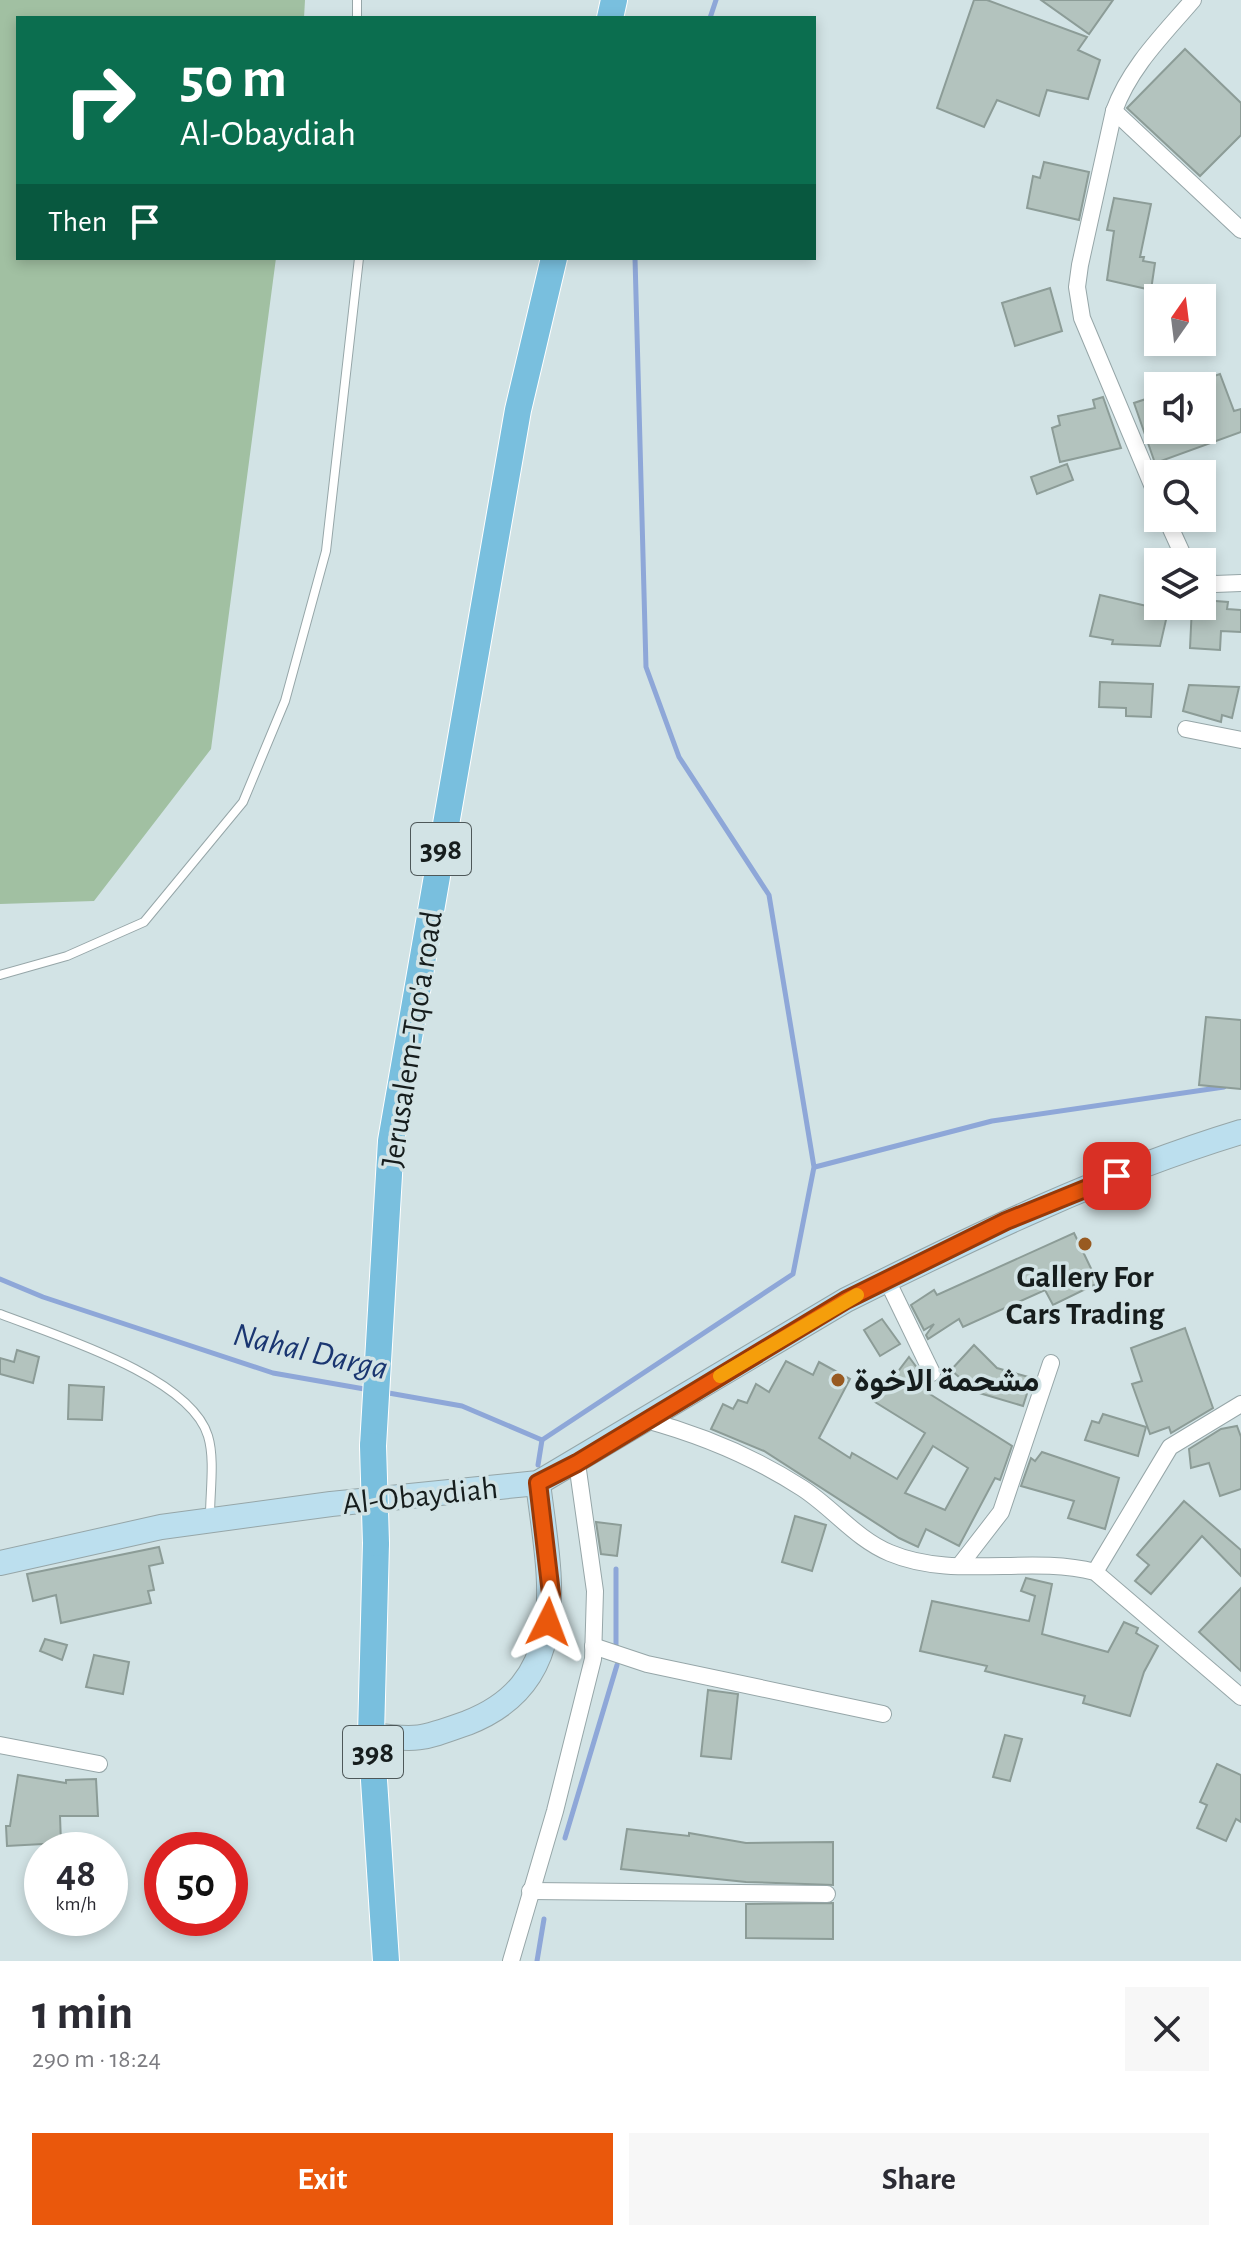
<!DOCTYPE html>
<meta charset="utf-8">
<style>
:root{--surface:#fff;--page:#f7f7f7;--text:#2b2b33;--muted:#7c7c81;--accent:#ea580c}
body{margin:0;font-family:"Alegreya Sans",Vazirmatn,sans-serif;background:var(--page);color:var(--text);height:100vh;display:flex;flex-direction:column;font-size:30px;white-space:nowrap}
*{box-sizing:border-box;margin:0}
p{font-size:26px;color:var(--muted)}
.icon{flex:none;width:44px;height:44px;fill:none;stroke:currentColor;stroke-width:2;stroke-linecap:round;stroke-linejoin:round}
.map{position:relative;height:1961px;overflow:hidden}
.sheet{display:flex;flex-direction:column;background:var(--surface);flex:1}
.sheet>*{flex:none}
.hud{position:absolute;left:16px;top:16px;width:800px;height:244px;border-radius:0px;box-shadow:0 4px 12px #0003;background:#0b6e4f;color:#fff;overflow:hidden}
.needle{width:52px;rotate:14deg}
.fabs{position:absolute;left:1144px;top:284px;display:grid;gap:16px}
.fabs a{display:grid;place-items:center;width:72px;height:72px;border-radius:0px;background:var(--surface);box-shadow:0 4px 12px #0003;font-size:40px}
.speed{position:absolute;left:24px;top:1832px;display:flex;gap:16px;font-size:40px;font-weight:700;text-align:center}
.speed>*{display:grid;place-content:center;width:104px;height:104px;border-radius:50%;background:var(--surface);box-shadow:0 4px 12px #0003;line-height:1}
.speed small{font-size:20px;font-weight:400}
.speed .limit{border:12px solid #d22;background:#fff;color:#111}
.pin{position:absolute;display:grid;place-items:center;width:68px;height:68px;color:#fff;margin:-34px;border-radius:16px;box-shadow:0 4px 12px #0006}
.me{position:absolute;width:88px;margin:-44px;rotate:3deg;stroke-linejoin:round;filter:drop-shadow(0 0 6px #0008)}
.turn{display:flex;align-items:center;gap:28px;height:168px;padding:0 32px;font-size:36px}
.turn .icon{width:104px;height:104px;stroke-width:2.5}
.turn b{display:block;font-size:56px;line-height:68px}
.then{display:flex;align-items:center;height:76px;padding:0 32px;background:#0003;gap:16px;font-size:30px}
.round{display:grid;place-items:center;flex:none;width:84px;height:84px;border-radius:0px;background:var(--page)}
.summary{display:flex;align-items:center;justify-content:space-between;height:136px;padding:0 32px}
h1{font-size:48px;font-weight:600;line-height:60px}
.primary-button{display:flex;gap:16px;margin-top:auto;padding:16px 32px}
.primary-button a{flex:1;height:92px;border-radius:0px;background:var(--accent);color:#fff;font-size:32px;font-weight:600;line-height:92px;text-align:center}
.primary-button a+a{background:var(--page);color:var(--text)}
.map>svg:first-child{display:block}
.green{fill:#a1c0a2}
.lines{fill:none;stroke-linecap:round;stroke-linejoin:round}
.stream{stroke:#8ea7d8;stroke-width:5}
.building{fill:#b3c3be;stroke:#8c9c97;stroke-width:2;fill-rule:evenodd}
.service-casing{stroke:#96a6a8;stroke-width:10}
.minor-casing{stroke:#96a6a8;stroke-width:18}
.secondary-casing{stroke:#96a6a8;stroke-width:26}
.primary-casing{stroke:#fff;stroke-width:28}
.service{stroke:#fff;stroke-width:8}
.minor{stroke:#fff;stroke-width:16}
.secondary{stroke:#bcdfee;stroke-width:24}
.primary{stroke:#79bfde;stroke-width:26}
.primary-bridge-casing{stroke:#fff;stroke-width:28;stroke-linecap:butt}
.primary-bridge{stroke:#79bfde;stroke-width:26}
.route-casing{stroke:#983908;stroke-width:20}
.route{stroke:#ea580c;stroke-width:14}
.slow{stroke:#f59e0b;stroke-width:14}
.poi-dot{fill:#985a21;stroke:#d2e3e5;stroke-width:3}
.labels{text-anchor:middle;stroke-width:7;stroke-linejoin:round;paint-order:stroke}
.shield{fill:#d2e3e5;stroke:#4e5859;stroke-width:2}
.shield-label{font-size:30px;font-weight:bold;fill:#161d1d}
.street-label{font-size:32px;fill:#161d1d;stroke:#d2e3e5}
.poi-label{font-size:32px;font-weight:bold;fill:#161d1d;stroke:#d2e3e5}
.water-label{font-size:34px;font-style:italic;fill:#1a3671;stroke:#d2e3e5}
</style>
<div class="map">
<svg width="1241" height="1961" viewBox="0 0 1241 1961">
<rect width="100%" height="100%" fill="#d2e3e5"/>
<path class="green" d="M0,0h305l-1,18h-286v240h258l-65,491 -117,152 -94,3z"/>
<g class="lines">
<g class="stream">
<path d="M710,18l6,-18"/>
<path d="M815,1167l177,-46 232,-34"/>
<path d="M0,1279l43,18 230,76 97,17"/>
<path d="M383,1392l79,14 80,34 -4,25"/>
<path d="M542,1440l251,-166 21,-107 -45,-272 -90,-138 -33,-90 -11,-409"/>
<path d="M616,1645v-76"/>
<path d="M565,1838l52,-173"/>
<path d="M537,1961l7,-42"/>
</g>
</g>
<g class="building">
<path d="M974,0h13l100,37 -9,13 22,10 -12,39 -41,-9 -8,26 -42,-16 -13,27 -47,-19z"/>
<path d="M1041,0h72l-24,34z"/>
<path d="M1185,49l56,54v32l-41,41 -73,-68z"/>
<path d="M1044,162l45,10 -10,48 -52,-12 6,-32 7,2z"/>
<path d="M1114,198l37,6 -11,53h4l-1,4 12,2 -4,27 -44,-10 7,-49 -7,-1z"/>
<path d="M1050,288l12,43 -47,15 -13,-43z"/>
<path d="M1220,374l14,37 7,-2v23l-83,30 -2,4 -22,-63 24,-8v35h44v-50z"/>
<path d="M1103,397l18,51 -61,14 -8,-34 8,-3 -2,-9 37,-8 -2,-8z"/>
<path d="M1067,464l6,16 -36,14 -6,-17z"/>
<path d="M1100,595l68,16 -8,35 -48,-2 1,-4 -23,-4z"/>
<path d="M1202,600l26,2 -1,7 14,1v22l-20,-1 -1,19 -30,-2 2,-42h10z"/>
<path d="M1100,682l53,2 -2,33 -25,-1v-8l-27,-1z"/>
<path d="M1189,685l50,2 -7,31 -10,-3 -1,7 -38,-11z"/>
<path d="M1206,1017l35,3v69l-42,-4z"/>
<path d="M1074,1233l24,50 -45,22 -8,-15 -82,37 -4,-8 -31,20 -2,-4 8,-11 -10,6 -13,-25 23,-15 3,5z"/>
<path d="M882,1319l18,25 -20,12 -16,-26z"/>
<path d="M1185,1328l28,80 -42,25 -2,-6 -19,7 -18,-50 10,-3 -11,-33z"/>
<path d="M974,1345l23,23 35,10 -9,28 -47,-14 -25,-22z"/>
<path d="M17,1350l22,7 -6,26 -33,-9v-16l14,4z"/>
<path d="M909,1357l20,27 -4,7 87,55 -12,34 -5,-2 -36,68 -33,-17 -8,18 -19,-9 -135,-87 -53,-22 12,-25 10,5 5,-9 9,3 9,-19 13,8 17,-31 27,14 6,-13 31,17 -31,59 31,20 2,-5 45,26 28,-46 -50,-31zM933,1446l35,22 -23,42 -40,-17z"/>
<path d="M69,1385l35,2 -2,33 -34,-1z"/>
<path d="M1103,1414l43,13 -8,29 -53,-16 7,-19 7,2z"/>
<path d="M1237,1426l4,11v52l-21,7 -11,-33 -18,5 -2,-19 32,-20z"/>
<path d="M1042,1452l77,26 -14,51 -37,-11 6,-17 -53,-15 10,-28 4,3z"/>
<path d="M1184,1501l57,49v26l-39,-40 -51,58 -16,-13 14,-16 -12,-10z"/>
<path d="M795,1516l31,9 -14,46 -30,-9z"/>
<path d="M596,1522l25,3 -4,31 -16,-2z"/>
<path d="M159,1547l4,16 -14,3 5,24 -6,1 3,12 -90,20 -5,-28 -23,6 -6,-27z"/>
<path d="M1026,1578l26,6 -10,50 66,18 16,-30 14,6 -2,5 22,13 -14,26 -14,44 -47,-13 2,-7 -100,-25 2,-5 -67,-15 12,-50 97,20 6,-25 -14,-5z"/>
<path d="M1241,1588v83l-42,-39z"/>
<path d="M45,1639l22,6 -5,15 -22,-9z"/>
<path d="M94,1655l35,7 -6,32 -37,-7z"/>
<path d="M708,1690l30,4 -7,65 -30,-3z"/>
<path d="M1005,1735l17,4 -12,42 -17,-4z"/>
<path d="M1217,1764l24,11v47l-5,-3 -10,22 -29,-13 10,-23 -7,-3z"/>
<path d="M18,1775l48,8v-3l30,-1 2,37h-38l1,27 -54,3 -1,-20h4z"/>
<path d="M627,1829l62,7v-3l57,10 87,-1v43l-87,-3 -125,-13z"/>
<path d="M833,1903v36l-87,-1v-34z"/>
</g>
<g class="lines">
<defs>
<g id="service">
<path d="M357,0v18"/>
<path d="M0,975l67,-19 77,-34 99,-120 42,-101 41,-150 33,-293"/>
<path d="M0,1314c54,21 190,62 208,122 7,23 2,55 2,80"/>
</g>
<g id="minor">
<path d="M1114,111l127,119"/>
<path d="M1158,499l-76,-181 -5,-31 3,-22 34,-154c16,-44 49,-76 79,-111"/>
<path d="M1166,518l20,44"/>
<path d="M1202,579l13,5 26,-1"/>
<path d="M1186,729l55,11"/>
<path d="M887,1280l45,93"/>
<path d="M646,1420c55,15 108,37 156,68 31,20 54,51 88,65 64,27 139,2 205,19l146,125"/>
<path d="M960,1565l41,-53 50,-149"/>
<path d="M1095,1572l75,-125 71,-43"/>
<path d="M593,1646l54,18 236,50"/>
<path d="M0,1745l99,19"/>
<path d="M530,1891l297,3"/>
<path d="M511,1961l44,-150 38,-152 2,-68 -18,-128"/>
</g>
<g id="secondary">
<path d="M0,1563l161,-36 170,-23 207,-21 308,-183c129,-64 257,-126 395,-168"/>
<path d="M371,1735c48,6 51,4 96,-12 109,-42 82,-149 71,-240"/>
</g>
<g id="primary">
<path d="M610,18l4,-18"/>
<path d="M373,1446l18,-305 127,-731 36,-152"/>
<path d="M376,1543l-5,192 15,226"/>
</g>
</defs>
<use href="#service" class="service-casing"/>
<use href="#minor" class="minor-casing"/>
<use href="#secondary" class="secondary-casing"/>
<use href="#primary" class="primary-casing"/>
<use href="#service" class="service"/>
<use href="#minor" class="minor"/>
<use href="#secondary" class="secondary"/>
<use href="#primary" class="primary"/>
<defs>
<path id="primary-bridge" d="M373,1446l3,97"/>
</defs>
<use href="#primary-bridge" class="primary-bridge-casing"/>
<use href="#primary-bridge" class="primary-bridge"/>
</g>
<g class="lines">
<defs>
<path id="route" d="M548,1622l3,-28 -13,-111 39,-20 269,-163 160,-79 111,-45"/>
</defs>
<use href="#route" class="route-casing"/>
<use href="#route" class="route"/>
<path class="slow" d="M720,1376l137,-81"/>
</g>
<g class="poi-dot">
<circle cx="1085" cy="1244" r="8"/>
<circle cx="838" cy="1380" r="8"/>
</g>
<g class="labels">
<g class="shield">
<rect x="411" y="823" width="60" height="52" rx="6"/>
<rect x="343" y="1726" width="60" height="52" rx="6"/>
</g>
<g class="shield-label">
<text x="441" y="859">398</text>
<text x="373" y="1762">398</text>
</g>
<g class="street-label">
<text transform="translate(411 1039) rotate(-81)" y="11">Jerusalem-Tqo'a road</text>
<text transform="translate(420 1495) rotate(-6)" y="11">Al-Obaydiah</text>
</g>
<g class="poi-label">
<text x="1085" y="1287">Gallery For<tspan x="1085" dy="37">Cars Trading</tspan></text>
<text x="854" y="1391" text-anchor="start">مشحمة الاخوة</text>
</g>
<g class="water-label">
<text transform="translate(311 1350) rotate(13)" y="12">Nahal Darga</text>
</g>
</g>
</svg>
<div class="fabs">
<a><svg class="needle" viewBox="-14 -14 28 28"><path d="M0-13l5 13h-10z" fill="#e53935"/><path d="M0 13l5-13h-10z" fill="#7c7c81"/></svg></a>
<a><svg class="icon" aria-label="sound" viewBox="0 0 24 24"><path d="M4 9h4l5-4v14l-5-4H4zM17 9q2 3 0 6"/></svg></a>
<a><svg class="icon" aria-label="search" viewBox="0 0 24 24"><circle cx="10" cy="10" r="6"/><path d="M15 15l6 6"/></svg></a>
<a><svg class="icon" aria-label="layers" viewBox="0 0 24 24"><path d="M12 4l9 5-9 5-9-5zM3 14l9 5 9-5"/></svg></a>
</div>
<div class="speed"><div>48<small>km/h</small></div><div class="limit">50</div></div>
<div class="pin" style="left:1117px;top:1176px;background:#d93025"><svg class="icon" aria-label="arrive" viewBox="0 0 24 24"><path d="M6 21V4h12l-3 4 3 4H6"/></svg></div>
<svg class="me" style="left:548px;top:1622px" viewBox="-20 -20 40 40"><path d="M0-17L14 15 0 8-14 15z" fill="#ea580c" stroke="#fff" stroke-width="4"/></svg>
<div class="hud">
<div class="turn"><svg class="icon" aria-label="right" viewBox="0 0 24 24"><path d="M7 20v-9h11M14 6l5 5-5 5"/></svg><div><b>50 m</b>Al-Obaydiah</div></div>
<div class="then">Then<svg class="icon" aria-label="arrive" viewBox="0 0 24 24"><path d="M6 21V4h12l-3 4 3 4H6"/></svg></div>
</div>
</div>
<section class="sheet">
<div class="summary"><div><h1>1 min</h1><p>290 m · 18:24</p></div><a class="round"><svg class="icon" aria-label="close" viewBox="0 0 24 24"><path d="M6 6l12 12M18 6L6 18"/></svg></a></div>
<div class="primary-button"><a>Exit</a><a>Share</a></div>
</section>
